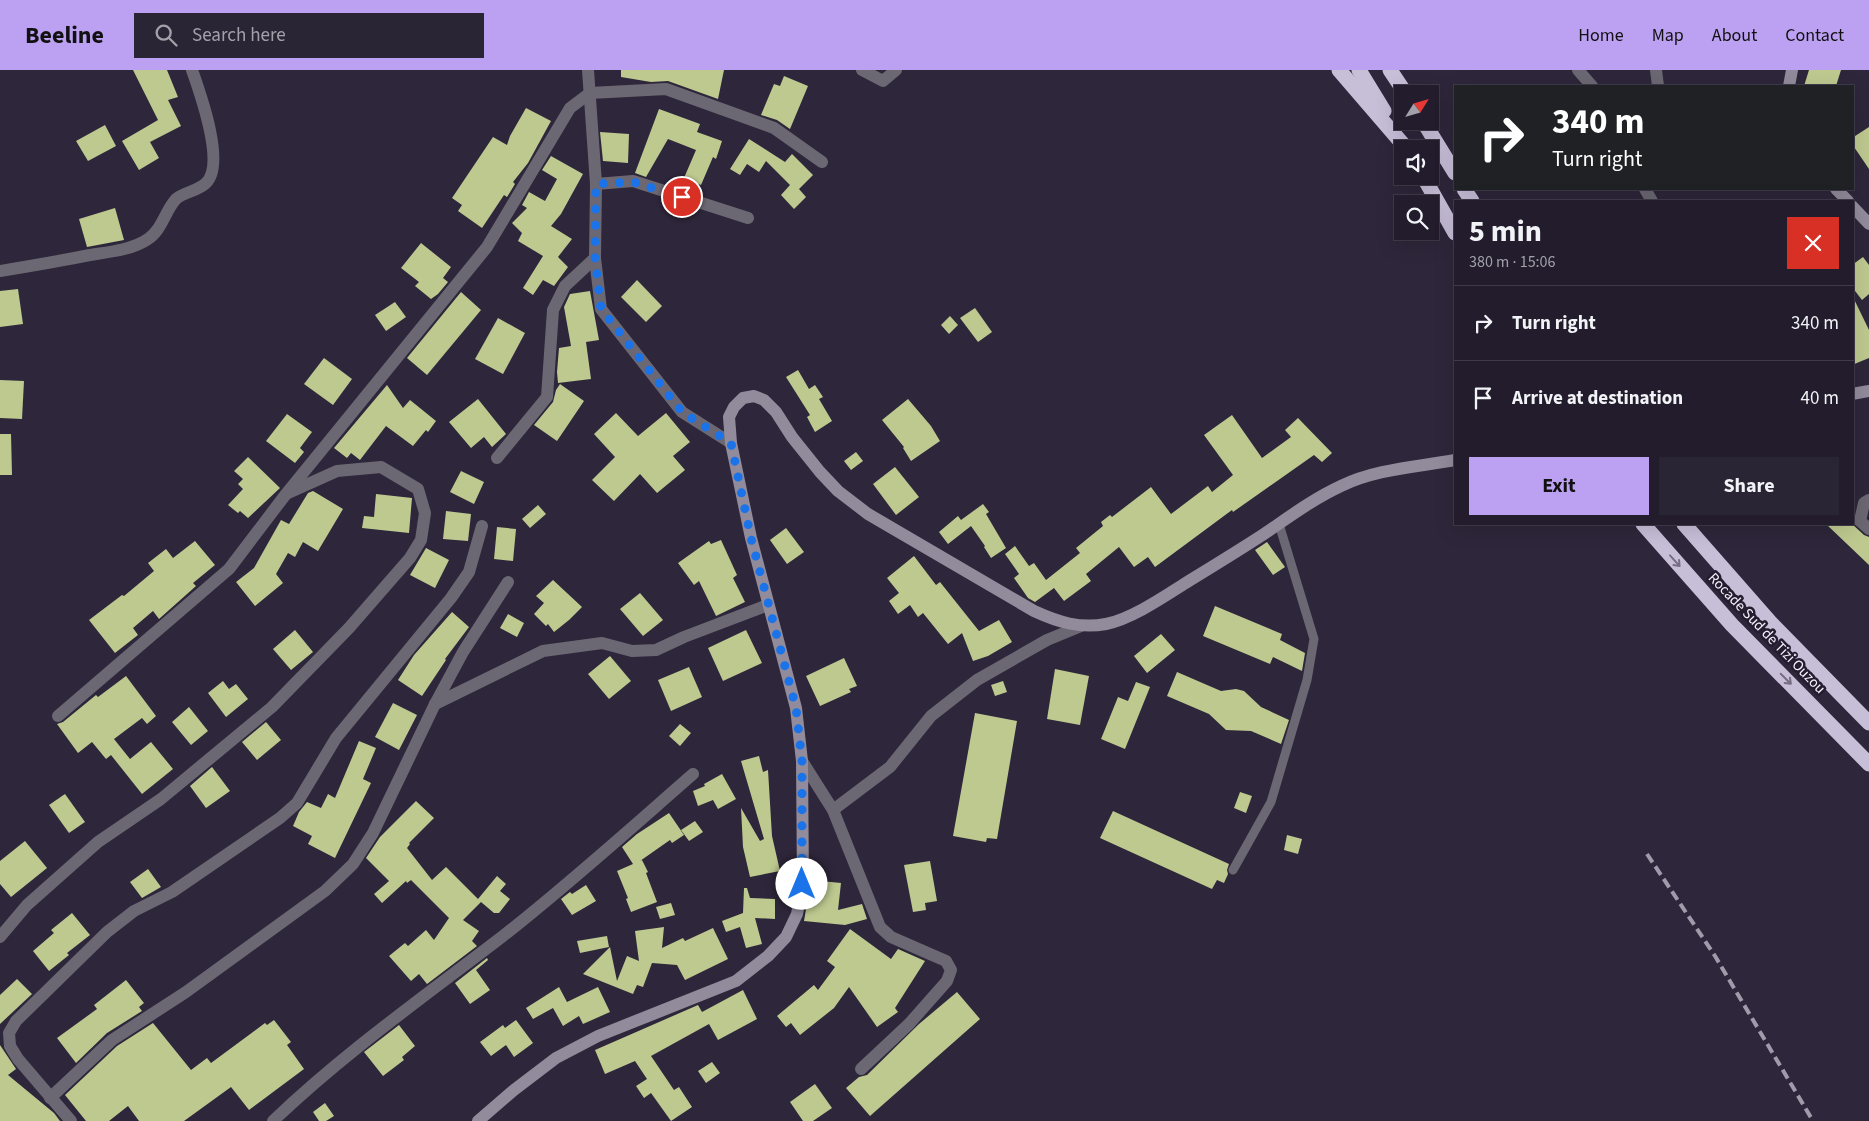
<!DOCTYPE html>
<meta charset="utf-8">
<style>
:root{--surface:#221c2c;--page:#2a2534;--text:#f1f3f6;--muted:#a2a1a9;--line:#3f3a48;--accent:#bca0f2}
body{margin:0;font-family:"Source Sans 3",sans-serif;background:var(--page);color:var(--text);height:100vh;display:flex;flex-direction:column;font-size:19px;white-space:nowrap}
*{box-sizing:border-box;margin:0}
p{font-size:16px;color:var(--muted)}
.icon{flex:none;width:28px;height:28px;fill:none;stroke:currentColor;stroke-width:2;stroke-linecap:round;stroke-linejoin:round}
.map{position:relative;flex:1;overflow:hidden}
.details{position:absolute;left:1454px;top:130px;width:400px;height:325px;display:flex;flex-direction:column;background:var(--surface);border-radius:0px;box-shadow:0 5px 20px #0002,0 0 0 1px var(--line)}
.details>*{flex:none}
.guide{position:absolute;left:1454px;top:15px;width:400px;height:105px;border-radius:0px;box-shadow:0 5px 20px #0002,0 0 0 1px var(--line);background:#202124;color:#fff;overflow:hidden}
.needle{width:32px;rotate:53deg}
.tools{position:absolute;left:1394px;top:15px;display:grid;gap:10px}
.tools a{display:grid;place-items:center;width:45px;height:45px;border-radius:0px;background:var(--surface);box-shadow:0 5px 20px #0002,0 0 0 1px var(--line);font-size:25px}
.pin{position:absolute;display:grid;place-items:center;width:42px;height:42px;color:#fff;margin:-21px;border:2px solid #fff;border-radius:50%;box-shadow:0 1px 5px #0007}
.me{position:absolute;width:55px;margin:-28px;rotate:0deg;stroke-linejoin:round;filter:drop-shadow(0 0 4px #0008)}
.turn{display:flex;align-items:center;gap:18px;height:105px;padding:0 15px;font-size:22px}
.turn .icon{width:65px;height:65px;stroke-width:2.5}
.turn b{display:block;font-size:35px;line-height:42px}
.round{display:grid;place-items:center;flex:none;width:52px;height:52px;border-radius:0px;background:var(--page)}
.headline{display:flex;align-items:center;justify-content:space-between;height:85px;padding:0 15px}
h1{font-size:30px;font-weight:700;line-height:38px}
.action{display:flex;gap:10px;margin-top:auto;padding:10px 15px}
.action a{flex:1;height:58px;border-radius:0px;background:var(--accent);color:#111;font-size:20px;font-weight:700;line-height:58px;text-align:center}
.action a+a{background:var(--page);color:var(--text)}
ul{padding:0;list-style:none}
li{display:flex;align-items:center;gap:15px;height:75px;padding:0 15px;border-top:1px solid var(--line)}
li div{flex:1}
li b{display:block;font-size:19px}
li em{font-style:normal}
header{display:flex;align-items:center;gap:30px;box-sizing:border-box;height:70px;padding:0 25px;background:var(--accent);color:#111}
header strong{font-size:24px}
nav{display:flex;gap:28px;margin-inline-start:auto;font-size:18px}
.search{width:350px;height:45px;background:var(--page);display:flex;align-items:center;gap:12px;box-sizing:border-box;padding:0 18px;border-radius:0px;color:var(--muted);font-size:19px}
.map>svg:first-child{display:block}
.building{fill:#bec990}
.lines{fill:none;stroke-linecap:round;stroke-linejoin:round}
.service{stroke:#6c6873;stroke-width:9}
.minor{stroke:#6c6873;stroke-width:12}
.secondary{stroke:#918b9b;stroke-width:12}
.motorway{stroke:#c7bed8;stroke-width:15}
.rail{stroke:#a09aaa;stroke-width:4;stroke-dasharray:10 5;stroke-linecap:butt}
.oneway{stroke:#766d84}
.route{stroke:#1a73e8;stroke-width:9;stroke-dasharray:0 16.2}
.labels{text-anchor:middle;stroke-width:5;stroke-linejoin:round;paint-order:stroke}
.street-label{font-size:15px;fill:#f5f1fe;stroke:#241c2f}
</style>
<header>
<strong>Beeline</strong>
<div class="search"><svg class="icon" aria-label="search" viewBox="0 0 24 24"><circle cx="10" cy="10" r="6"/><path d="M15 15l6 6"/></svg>Search here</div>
<nav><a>Home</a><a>Map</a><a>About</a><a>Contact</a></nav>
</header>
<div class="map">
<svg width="1869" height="1051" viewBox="0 0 1869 1051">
<rect width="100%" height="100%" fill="#2e263a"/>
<g class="building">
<path d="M133,0h34l11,27 -10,3 13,26 -31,16 9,16 -20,12 -17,-29 36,-21z"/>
<path d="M621,0h103l-6,29 -50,-18 -17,1 -30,-5z"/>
<path d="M1809,0h32l-5,16h-32z"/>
<path d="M784,6l24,10 -18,43 -13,-9 -16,-5 13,-31 6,2z"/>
<path d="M526,38l25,13 -23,42 -15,19 2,2 -8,13 -3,-2 -22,33 -24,-17 4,-6 -10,-7 41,-61 14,8 3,-9z"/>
<path d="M659,39l41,15 -3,8 25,9 -6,18 -3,-2 -12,28 -17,-7 12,-28 -28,-11 -22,38 -11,-4z"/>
<path d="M105,55l11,21 -28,15 -12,-20z"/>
<path d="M1869,57v42l-17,-25v-6z"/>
<path d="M600,62l29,2 -1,29 -25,-2z"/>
<path d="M749,69l36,23 7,-8 21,21 -14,14 7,8 -12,12 -13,-14 9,-10 -24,-24 -7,11 -12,-8 -7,11 -10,-6z"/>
<path d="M551,86l32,18 -22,40 -10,12 21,13 -14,18 10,10 -14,19 -11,-6 -10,15 -10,-7 20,-32 -25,-15 4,-8 -10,-10 15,-15 -5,-3 7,-13 16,9 12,-22 -15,-9z"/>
<path d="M115,138l9,32 -37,7 -8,-28z"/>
<path d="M421,173l30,24 -8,11 5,4 -10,12 -7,5 -16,-13 4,-4 -18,-14z"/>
<path d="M1863,187l6,8v29l-7,6 -10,-13v-22z"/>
<path d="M637,210l25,26 -16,16 -25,-25z"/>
<path d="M18,219l5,35 -23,3v-36z"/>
<path d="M590,221l9,49 -13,2 5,37 -33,4 -1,-11 2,-24 12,-2 -7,-39 6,-13z"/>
<path d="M461,222l20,18 -54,65 -20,-17z"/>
<path d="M1852,225l17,35v28l-17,7z"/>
<path d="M395,232l11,15 -20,14 -11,-16z"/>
<path d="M975,238l17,24 -14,10 -18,-24z"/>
<path d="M950,246l8,9 -9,9 -8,-9z"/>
<path d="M498,248l27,15 -22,41 -28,-15z"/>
<path d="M324,288l28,21 -19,26 -29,-21z"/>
<path d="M798,300l11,19 6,-4 8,12 -4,2 13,22 -17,11 -8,-15 3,-2 -24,-38z"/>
<path d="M0,310l24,1 -2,38 -22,-1z"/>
<path d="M560,314l24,17 -27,40 -23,-16 19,-23 3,-12z"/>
<path d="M387,315l16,23 7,-8 26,21 -8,11 -2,-2 -13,16 -27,-20 -26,34 -9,-7 -4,5 -13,-10z"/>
<path d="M478,329l28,35 -14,13 -8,-10 -13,11 -22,-26z"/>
<path d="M908,329l23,27 9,15 -29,20 -8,-13 1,-1 -22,-27z"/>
<path d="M616,343l22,23 28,-23 24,29 -17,14 12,14 -28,23 -17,-19 -26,27 -22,-21 23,-23 -21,-23z"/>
<path d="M287,344l25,18 -12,16 4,4 -9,11 -29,-22z"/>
<path d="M1232,345l30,43 29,-21 -6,-7 13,-12 34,35 -10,9 -8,-7 -81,57 -1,-2 -77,57 -7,-10 -14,10 -15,-20 -33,27 5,7 -27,20 -10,-13 -19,14 -7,-4 -14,-20 5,-4 -14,-20 10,-8 14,20 5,-3 12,17 34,-27 -4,-5 27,-22 -2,-4 9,-7 2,2 39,-30 20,27 37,-28 4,6 21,-17 -29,-40z"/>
<path d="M0,364h11l1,41h-12z"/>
<path d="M856,382l7,9 -12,9 -7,-9z"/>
<path d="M248,387l32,31 -32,30 -8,-7 -2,2 -10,-8 15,-16 -5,-5 5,-5 -9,-8z"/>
<path d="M895,397l24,30 -23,18 -23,-31z"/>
<path d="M461,401l23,11 -10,22 -24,-12z"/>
<path d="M313,421l30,18 -25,42 -15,-9 -8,15 -7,-4 -12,21 7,9 -28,23 -19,-24 18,-14 27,-48 8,4 19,-31z"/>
<path d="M376,424l36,4 -3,35 -47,-5 2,-12 10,1z"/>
<path d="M983,434l6,8 -3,2 20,34 -15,10 -7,-11 1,-1 -14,-20 -23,18 -9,-12 19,-16 3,4z"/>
<path d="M538,435l8,9 -16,14 -8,-9z"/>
<path d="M446,441l25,3 -3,27 -25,-2z"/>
<path d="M1826,454h26l12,11 5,2v28z"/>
<path d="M497,457l19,2 -3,32 -19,-2z"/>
<path d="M786,458l18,24 -17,12 -17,-24z"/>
<path d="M721,470l16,35 -4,3 12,24 -29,14 -17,-35 -5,4 -16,-22 31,-22 2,3z"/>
<path d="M195,471l20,24 -22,18 3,3 -37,33 -6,-8 -20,17 5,7 -23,18 -26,-33 33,-25 2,1 30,-25 -6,-8 18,-14 7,9z"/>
<path d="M1267,472l18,25 -12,8 -18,-25z"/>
<path d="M426,478l23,12 -14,28 -25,-13z"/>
<path d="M914,486l22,29 4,-3 39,49 20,-11 13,22 -24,14 -15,5 -11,-28 -14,11 -25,-31 -5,4 -8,-12 -12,9 -9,-13 10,-8 -12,-15z"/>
<path d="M553,510l29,27 -13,13 -15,12 -6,-8 -2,2 -12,-12 10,-11 -8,-7z"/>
<path d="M640,523l23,27 -20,16 -23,-27z"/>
<path d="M1215,536l67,28 -2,6 25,13 -3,18 -29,-14 -3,7 -67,-28z"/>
<path d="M452,542l17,15 -24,32 1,1 -24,36 -24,-16 16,-25z"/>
<path d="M508,544l16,9 -7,14 -17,-9z"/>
<path d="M295,560l18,22 -22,18 -18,-21z"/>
<path d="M746,560l16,33 -39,18 -15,-33z"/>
<path d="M1161,564l14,16 -28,23 -13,-17z"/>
<path d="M610,586l21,25 -22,18 -21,-25z"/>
<path d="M844,588l13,28 -8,3 2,3 -31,14 -14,-30z"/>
<path d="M689,597l13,30 -31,14 -13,-31z"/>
<path d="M1055,599l34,7 -9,49 -33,-6z"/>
<path d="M1177,602l44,19 15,-2 8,2 17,16 28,13 -8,24 -30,-13 -25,-1 -17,-16 -42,-18z"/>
<path d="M126,606l30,40 -9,8 -5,-6 -28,21 16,20 21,-17 22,27 -31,25 -31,-39 -5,4 -14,-17 -14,11 -21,-29 6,-2 33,-27 2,2z"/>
<path d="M223,611l6,8 7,-5 12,15 -22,18 -18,-24z"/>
<path d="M1003,611l4,11 -12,4 -4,-11z"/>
<path d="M1136,612l14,5 -25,62 -24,-10 17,-42 10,4z"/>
<path d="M393,633l24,12 -18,35 -24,-13z"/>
<path d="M189,637l19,24 -17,14 -19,-23z"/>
<path d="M975,643l42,8 -20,118 -10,-1 -1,4 -33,-6z"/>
<path d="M266,652l15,18 -24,20 -15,-18z"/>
<path d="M680,654l11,9 -11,13 -11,-10z"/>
<path d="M359,671l17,7 -13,31 8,4 -36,75 -27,-14 4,-8 -19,-10 6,-14 8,-10 14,6 7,-14 7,4z"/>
<path d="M759,686l4,16 5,-2 4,66 8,35 -30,6 -7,-30 -2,-39 19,33 4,-2 -23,-78z"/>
<path d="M212,697l18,24 -24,17 -16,-22z"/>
<path d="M722,704l14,25 -18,10 -5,-9 -15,6 -5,-15 12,-5 -1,-2z"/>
<path d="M1240,722l12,4 -6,17 -12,-5z"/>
<path d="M65,724l20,28 -16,11 -20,-28z"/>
<path d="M416,731l18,17 -25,25 1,1 -3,4 25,32 14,-13 32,32 19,-23 9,8 -6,7 10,8 -11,14h-5l-13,-11 -18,18 16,11 -7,10 5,5 -50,38 -8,-10 -8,7 -22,-25 16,-13 3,3 18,-16 8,10 15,-22 -38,-38 -4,3 -1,-2 -24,22 -8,-9 15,-13 -23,-23 14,-21z"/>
<path d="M1113,741l116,53 -2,6 1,4 -4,9 -7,-3 -5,9 -112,-51z"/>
<path d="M669,743l15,22 -12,8 -2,-3 -30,21 2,-1 6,12 -2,1 11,29 -26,10 -5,-13 2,-1 -11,-27 16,-7 -11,-17 15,-13z"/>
<path d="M695,751l8,11 -14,9 -8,-11z"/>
<path d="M1287,765l15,4 -4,15 -14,-4z"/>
<path d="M25,771l22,27 -36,29 -11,-13v-23z"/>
<path d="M930,791l7,40 -12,2 1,7 -13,2 -9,-47z"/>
<path d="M148,799l13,18 -19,11 -12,-16z"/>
<path d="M811,810l30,3 -3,27 24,-6 5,15 -22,6 -41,-4z"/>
<path d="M586,815l10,16 -24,14 -11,-16 9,-7 2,2z"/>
<path d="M744,818h3l3,10 25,1v20l-20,-1 7,26 -16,4 -6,-21 -14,5 -4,-11 21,-8z"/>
<path d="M671,833l4,12 -15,4 -4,-12z"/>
<path d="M72,843l18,22 -23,18 2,2 -20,16 -16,-20 21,-18 -3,-3z"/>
<path d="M664,857l-2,21 21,-10 2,3 28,-13 15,31 -43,21 -8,-15 -25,-2 -9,24 -6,-2 -4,9 -50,-20 27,-27 7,34 10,-25 12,5 -4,-30z"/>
<path d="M850,859l41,30 7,-10 27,12 -30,47 3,4 -21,15 -28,-40 -15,21 -34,27 -9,-12 -5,4 -9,-11 37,-31 4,5 17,-23 -8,-6z"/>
<path d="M607,866l2,11 -29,6 -3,-12z"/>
<path d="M487,888l1,2 -12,10 14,20 -20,14 -15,-21z"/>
<path d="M17,909l15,15 -32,30v-29z"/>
<path d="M126,910l18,23 -5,4 3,4 -35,22 -31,30 -19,-25 40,-29 -3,-4z"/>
<path d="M559,917l8,15 31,-15 12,25 -27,12 -4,-8 -16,10 -10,-18 -20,11 -7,-11z"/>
<path d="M743,920l14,29 -39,21 -9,-16 -58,32 23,34 5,-3 13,20 -21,14 -20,-28 -7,5 -8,-12 11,-7 -12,-18 -30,13 -10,-24 103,-45 4,7z"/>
<path d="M957,922l23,27 -110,97 -24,-28 13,-11 8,-2 52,-51z"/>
<path d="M274,950l17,22 -4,3 17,24 -55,41 -18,-23 -47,34h-45l-11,-15 -19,15h-23l-21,-26 52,-49 36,-23 38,47 16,-12 4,5 54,-40 2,2z"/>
<path d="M516,950l17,23 -19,14 -8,-12 -15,11 -11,-14 23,-17 2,3z"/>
<path d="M399,955l16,21 -13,11 2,3 -21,16 -19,-24z"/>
<path d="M0,975l16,24 -8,6 46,38 6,8h-60z"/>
<path d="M712,992l8,11 -14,10 -8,-12z"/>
<path d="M815,1014l17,24 -19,13h-10l-13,-19z"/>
<path d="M325,1033l9,13 -8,5h-7l-6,-9z"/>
</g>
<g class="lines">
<path class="service" d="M1233,800l38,-68 36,-122 7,-41 -35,-115"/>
<g class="minor">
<path d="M588,0l8,114 -1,74 6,51 81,103 49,31"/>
<path d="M862,0l21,11 13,-11"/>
<path d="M1578,0l14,16"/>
<path d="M1656,0l2,16"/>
<path d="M596,114l37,-3 115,37"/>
<path d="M1645,119l7,12"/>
<path d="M0,201c30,-5 60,-10 90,-16 19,-3 42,-5 58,-16 14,-9 17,-28 28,-40 8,-7 22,-8 30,-16 20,-19 -6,-90 -14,-113"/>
<path d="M497,388l50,-61 6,-87 12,-24 30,-28"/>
<path d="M1869,430l-5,3 -4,18 9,8"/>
<path d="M435,634l108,-53 59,-8 30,8 24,-1 28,-13 84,-32"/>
<path d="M58,646l171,-147 57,-75 201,-247 83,-139 20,-15 76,-4 108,39 48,34"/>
<path d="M802,691l31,49 47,117 11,10 55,24 5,9 -4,11 -38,43 -48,45"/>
<path d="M833,740l57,-43 41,-51 46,-36 70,-40 34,-14"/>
<path d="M0,867l27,-32 71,-63 63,-43 111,-92 77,-79 61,-70 11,-18 4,-27 -7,-24 -37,-22 -44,4 -49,22"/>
<path d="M50,1028l62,-58 74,-48 139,-101 28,-27 20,-31 62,-129 28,-52 45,-70"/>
<path d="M71,1051l-53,-62 -8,-13 -1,-13 7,-12 91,-89 27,-21 38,-19 108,-74 17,-15 39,-65 115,-140 18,-26 13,-46"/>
<path d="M273,1051c71,-68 152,-125 230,-185 65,-51 127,-107 190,-162"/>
</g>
<g class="secondary">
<path d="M1789,16l3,-16"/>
<path d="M1836,119l12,12"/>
<path d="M1852,136l17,18"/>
<path d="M1852,324l17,-3"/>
<path d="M478,1051l36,-31 42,-32 42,-22 138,-55 32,-25 18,-19 11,-23 6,-30 -1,-123 -6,-53 -45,-170 -20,-95 -2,-26 5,-10 9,-9 11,-2 10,4 12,12 16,25 28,35 18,19 30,23 166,97c24,11 46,18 72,13 25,-5 56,-26 78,-40 26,-16 54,-33 80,-50 25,-17 49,-35 77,-48 35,-17 76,-19 114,-26"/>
</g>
<g class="motorway">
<path d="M1339,0l68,79"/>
<path d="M1359,0l25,41"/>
<path d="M1390,0l16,24"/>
<path d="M1423,51l32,52"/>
<path d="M1423,106l32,57"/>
<path d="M1464,119l8,12"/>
<path d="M1643,454l89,101 137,139"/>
<path d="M1684,454l86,98 99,101"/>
</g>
<path class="rail" d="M1647,784l68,102 98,165"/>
</g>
<defs><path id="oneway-shaft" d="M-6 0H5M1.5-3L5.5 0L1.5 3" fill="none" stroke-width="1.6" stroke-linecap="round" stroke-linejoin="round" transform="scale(1.25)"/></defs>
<g class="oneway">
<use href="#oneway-shaft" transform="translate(1675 491) rotate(48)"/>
<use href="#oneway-shaft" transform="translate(1786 609) rotate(45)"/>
</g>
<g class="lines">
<path class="route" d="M682,127l-49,-15 -37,2 -1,74 6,51 81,103 49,31 20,95 45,170 6,53v123"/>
</g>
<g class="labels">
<g class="street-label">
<text transform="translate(1767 563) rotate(46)" y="5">Rocade Sud de Tizi Ouzou</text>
</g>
</g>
</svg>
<div class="tools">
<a><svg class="needle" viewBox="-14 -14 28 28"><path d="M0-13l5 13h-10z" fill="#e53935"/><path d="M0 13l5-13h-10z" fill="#a2a1a9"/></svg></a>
<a><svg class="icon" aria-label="sound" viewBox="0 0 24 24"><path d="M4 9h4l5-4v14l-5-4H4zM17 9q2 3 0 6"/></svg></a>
<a><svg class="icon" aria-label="search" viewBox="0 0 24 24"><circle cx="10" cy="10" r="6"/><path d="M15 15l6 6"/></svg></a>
</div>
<div class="pin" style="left:682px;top:127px;background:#d93025"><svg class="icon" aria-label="arrive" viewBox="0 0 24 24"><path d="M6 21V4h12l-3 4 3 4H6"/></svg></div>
<svg class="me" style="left:802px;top:814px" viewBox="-20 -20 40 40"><circle r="19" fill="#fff"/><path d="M0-13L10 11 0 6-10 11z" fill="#1a73e8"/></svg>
<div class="guide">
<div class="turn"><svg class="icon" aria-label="right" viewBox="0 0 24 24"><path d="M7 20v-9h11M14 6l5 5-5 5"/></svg><div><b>340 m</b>Turn right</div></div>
</div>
<section class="details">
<div class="headline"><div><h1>5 min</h1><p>380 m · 15:06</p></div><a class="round" style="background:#d93025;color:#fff"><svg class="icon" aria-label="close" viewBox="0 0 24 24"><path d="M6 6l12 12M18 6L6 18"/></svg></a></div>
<ul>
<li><svg class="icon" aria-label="right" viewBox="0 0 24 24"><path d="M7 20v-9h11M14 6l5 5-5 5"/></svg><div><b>Turn right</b></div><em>340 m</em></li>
<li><svg class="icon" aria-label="arrive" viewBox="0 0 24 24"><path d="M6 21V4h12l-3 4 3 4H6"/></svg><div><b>Arrive at destination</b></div><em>40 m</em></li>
</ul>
<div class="action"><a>Exit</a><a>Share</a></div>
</section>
</div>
